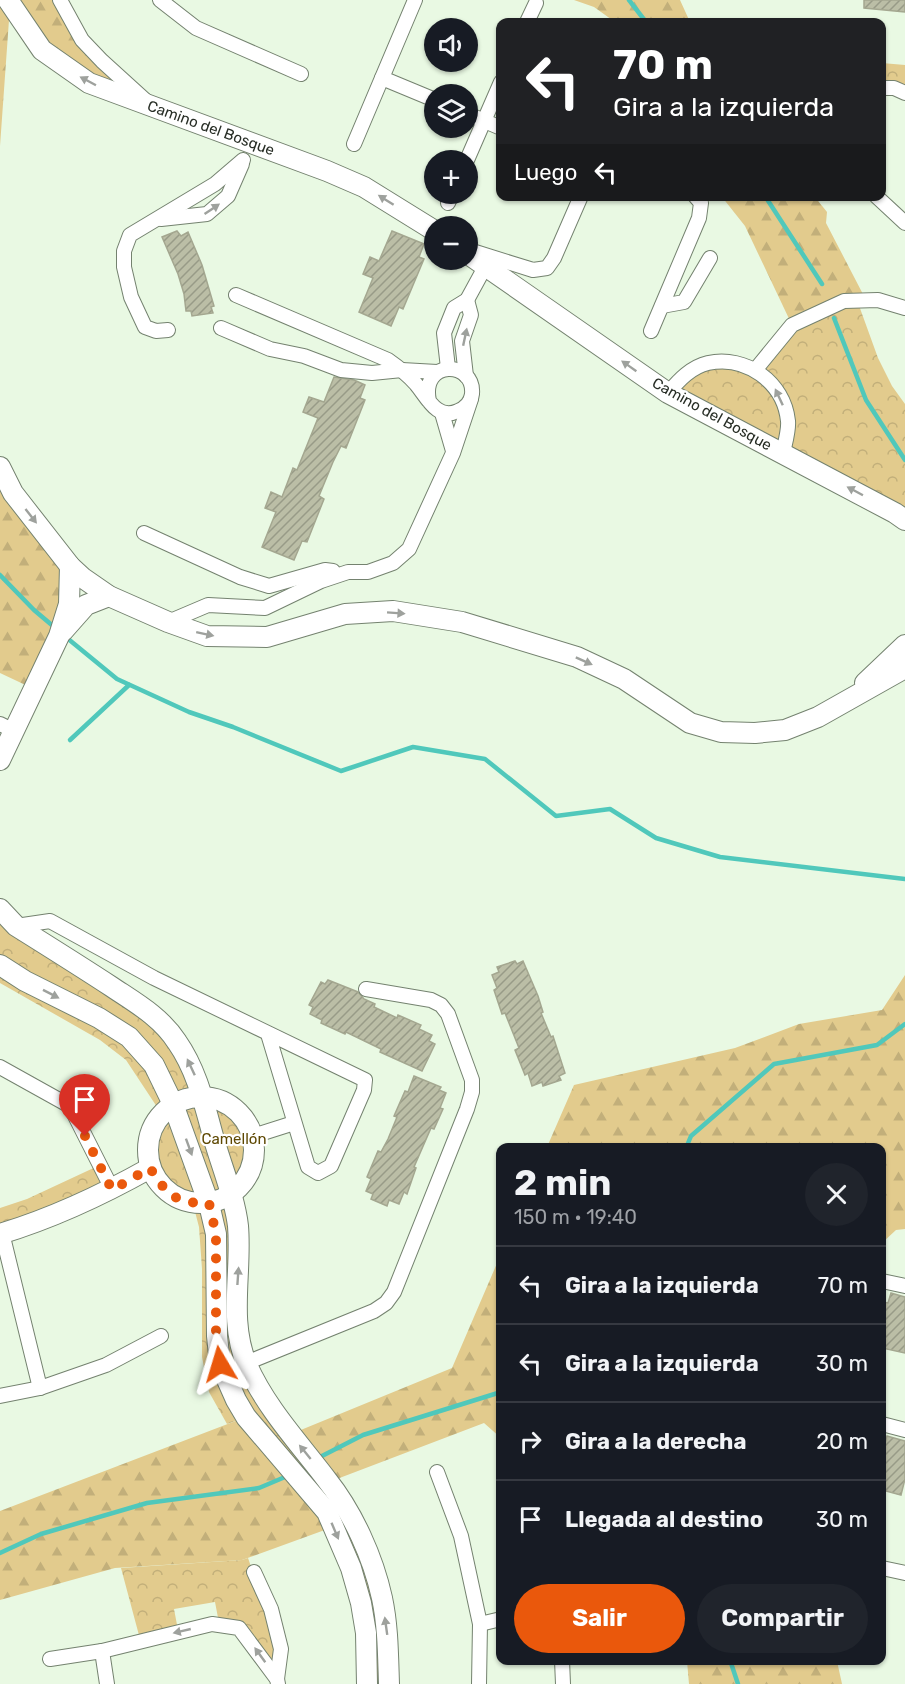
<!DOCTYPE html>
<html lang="es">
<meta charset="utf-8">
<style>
:root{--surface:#171b24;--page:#20242c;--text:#f1f3f6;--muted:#9ea1a6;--line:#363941;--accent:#ea580c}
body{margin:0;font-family:Rubik,sans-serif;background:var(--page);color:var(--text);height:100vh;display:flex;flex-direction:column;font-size:22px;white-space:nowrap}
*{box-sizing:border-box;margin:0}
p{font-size:20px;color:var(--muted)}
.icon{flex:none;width:33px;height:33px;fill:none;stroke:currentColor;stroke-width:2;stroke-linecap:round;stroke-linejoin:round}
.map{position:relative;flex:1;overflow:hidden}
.panel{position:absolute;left:496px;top:1143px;width:390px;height:522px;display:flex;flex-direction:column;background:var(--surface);border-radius:12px;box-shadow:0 2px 4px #0004}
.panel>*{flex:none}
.banner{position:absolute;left:496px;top:18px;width:390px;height:183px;border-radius:12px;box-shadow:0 2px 4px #0004;background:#202124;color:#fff;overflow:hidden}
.tools{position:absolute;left:424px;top:18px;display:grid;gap:12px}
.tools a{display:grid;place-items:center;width:54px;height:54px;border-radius:50%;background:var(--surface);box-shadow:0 2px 4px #0004;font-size:30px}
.pin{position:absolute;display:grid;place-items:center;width:51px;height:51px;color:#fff;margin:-62px -26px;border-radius:50% 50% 50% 0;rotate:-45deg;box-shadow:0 0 6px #0007}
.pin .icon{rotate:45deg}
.me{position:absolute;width:66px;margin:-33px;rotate:353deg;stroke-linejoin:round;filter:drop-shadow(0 0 4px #0008)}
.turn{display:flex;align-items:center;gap:21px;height:126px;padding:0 18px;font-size:27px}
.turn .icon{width:78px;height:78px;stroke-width:2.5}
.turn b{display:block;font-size:42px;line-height:51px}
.then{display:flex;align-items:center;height:57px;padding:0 18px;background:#0003;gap:12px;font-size:22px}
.round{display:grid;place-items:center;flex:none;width:63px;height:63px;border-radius:32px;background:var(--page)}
.overview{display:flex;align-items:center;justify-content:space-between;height:102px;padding:0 18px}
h1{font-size:36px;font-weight:700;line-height:45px}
.primary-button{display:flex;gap:12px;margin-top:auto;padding:12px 18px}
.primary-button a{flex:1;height:69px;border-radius:36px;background:var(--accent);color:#fff;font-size:24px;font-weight:700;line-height:69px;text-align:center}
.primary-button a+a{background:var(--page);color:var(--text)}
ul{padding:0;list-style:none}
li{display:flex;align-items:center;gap:18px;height:78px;padding:0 18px;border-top:2px solid var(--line)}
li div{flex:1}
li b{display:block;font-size:22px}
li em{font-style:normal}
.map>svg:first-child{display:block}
.forest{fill:url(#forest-firs)}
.park{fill:url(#park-crowns)}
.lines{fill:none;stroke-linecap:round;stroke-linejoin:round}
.stream{stroke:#50c8bb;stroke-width:4.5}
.building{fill:url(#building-hatch);stroke:#a4a790;stroke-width:1.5}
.street-casing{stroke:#74826f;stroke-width:16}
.secondary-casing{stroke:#74826f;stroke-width:22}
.street{stroke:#fff;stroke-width:14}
.secondary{stroke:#fff;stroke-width:20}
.oneway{fill:#9ea19d}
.route{stroke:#ea580c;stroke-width:10;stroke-dasharray:0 18}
.labels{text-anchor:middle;stroke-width:4.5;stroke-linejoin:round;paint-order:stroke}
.street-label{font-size:15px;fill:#282e26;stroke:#fff}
.park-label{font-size:15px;fill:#5e4802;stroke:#fff}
</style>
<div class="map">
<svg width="905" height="1684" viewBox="0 0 905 1684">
<defs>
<pattern id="forest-firs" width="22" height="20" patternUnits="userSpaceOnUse" patternTransform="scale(1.5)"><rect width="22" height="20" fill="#e2cb8d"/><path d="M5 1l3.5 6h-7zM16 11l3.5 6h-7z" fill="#c2af7a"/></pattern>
<pattern id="park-crowns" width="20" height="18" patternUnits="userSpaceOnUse" patternTransform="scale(1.5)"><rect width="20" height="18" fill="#e2cb8d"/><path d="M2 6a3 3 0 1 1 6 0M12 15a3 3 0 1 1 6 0" fill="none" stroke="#c2af7a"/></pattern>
<pattern id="building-hatch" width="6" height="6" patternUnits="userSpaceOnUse" patternTransform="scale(1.5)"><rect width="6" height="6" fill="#bbbea6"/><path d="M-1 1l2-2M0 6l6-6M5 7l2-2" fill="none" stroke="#989b87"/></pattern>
</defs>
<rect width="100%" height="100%" fill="#e9f9e3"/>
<g class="forest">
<path d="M0,0h60l22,40 70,66 -63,-23 -79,-77 -10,140z"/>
<path d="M574,0h106l10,22h-75l-21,-15z"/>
<path d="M722,197h93l12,15 -1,11 40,77 -74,25 -47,-99z"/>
<path d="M0,467l70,99 -36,123 -34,-16z"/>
<path d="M905,975v254l-9,1 -14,13v-95l-335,-1 27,-62 161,-37 64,-24 83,-14z"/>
<path d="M501,1254v184l-17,-15 -155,59 -38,-48 161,-66z"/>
<path d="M246,1417l87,110 -91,33 -127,8 -115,32v-89z"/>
<path d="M687,1661h150l5,23h-153z"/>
</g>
<g class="park">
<path d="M882,63l23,2v28l-23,-5z"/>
<path d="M857,300l21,58 14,28 13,18v116l-237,-127 39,-30 49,6 36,-44z"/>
<path d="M0,909l157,109 45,78c8,2 20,3 27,8 23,15 31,45 20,70 -4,8 -13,15 -19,22l9,144 132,222 18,122h-22l-1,-51 -39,-121 -81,-95 -19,7 -18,-32 -7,-35v-88l-3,-42 -6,-23c-44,-11 -58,-55 -32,-91l-35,-53 -26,-20 -100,-57z"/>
<path d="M100,1165l12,24 -112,45v-26l27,-9z"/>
<path d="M248,1558l32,92 -4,24 -35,-47 -22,-4 -4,-21 -41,7 4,21 -38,9 -19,-71 121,-8z"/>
</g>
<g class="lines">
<g class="stream">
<path d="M629,0l17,22"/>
<path d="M765,196l57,88"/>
<path d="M834,318l32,82 39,60"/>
<path d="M0,575l34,35 19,16"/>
<path d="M67,638l50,41 72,33 44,15 108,44 72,-24 72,12 71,57 54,-7 46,29 64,19 185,22"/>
<path d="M70,740l59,-55"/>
<path d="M686,1148l5,-12 83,-72 103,-19 28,-21"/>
<path d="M320,1457l43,-22 138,-43"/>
<path d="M0,1553l41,-19 106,-31 112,-15 26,-11"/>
<path d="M730,1660l8,24"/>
</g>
</g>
<g class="building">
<path d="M864,0h41v12l-41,-4z"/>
<path d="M177,231l4,5 7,-4 14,33 12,41 -3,1 2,6 -21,3 -1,-5h-5l-2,-17 -6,-20 -16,-37z"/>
<path d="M392,231l32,13 -5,13 5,2 -21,50 -4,-2 -8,19 -32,-14 14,-34 -10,-4 7,-17 9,4z"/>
<path d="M334,377l20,3 11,5 -5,13 5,2 -19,48 -5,-2 -8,16 -14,34 5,3 -17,43 -5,-1 -8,19 -32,-13 14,-35 -11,-4 6,-16 11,5 11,-29 4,2 21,-52 -15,-6 6,-15 15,5z"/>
<path d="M515,961l2,3 6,-3 15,35 5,16 -2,1 10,24 2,-1 12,37 -6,3 2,4 -18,6 -1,-4 -10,4 -4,-13 -3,2 -10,-25 4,-2 -14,-35 -3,1 -8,-24 3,-2 -5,-13 7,-3 -2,-5z"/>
<path d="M328,980l30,12 6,7 11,5 -1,3 23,11 1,-3 23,10 -2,4 13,6 -3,6 6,3 -13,27 -42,-19 1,-3 -35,-17 -1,2 -24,-11 1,-3 -12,-6 3,-7 -4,-2 12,-23 4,2z"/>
<path d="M414,1076l27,11 -2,3 7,3 -6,15 3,1 -9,20 -3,-1 -17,39 2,1 -9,26 -3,-2 -5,12 -10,-4 -2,6 -16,-7 2,-5 -7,-3 5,-12 -4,-2 11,-26 3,1 7,-13 9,-22 -3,-1 11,-25 3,1z"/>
<path d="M891,1293l14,4v56l-23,-5v-46l6,1z"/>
<path d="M887,1436l18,5v38l-4,16 -19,-5v-44h2z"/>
</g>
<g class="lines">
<defs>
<g id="street">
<path d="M60,0l22,40 20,21 44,40"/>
<path d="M160,0l36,28 105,46"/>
<path d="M527,22l9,-19"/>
<path d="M382,78l53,22"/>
<path d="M882,88h12l11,5"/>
<path d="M468,114l33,14"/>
<path d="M354,144l61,-144"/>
<path d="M467,160l34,-78"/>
<path d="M876,196l29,27"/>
<path d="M448,203l4,-9"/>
<path d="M161,219l46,-5 21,-18 14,-32"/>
<path d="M472,251l61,19 14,-2 7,-10 27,-62"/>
<path d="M236,295l152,65c10,7 20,15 28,24 11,13 21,37 42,27 7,-3 13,-9 14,-17 3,-34 -52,-35 -43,7"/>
<path d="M662,306l22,-4 26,-44"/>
<path d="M221,328l49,21 34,7 37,14 31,3 30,-3 35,2"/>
<path d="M168,330l-12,1 -11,-4 -14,-30 -7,-30v-16l6,-16 85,-51 28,-24"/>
<path d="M651,331l48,-113 2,-15 -6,-7"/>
<path d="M448,368l-4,-35 10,-25 13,-8 18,-33"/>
<path d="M756,369l36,-44 52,-24 34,-1 27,8"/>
<path d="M466,376l-4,-35 9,-26 -4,-15"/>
<path d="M668,393c11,-13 23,-26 40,-30 38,-8 76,19 80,58 1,9 -3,22 -5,32"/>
<path d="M442,413l11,38"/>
<path d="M144,533l96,44 29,9 56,-16 8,1"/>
<path d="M168,622l40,-17 57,3 56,-27 27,-9h20l25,-9 16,-14 44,-96 18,-54"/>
<path d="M0,724l14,7"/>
<path d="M16,926l34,-5 104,57 211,102 -1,10 -33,76 -13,7 -10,-6 -40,-133"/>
<path d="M0,1067l70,39 42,83"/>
<path d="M253,1136l41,-13"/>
<path d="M2,1233l38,155"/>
<path d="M882,1281l23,5"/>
<path d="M246,1363l128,-52 12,-8 8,-11 73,-183 5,-17v-12l-24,-66 -7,-9 -10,-5 -65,-11"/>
<path d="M0,1396l40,-8 66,-23 55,-29"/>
<path d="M882,1424l23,6"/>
<path d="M437,1472l24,64 19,88 -1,60"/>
<path d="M882,1568l23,5"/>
<path d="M254,1572l17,37 10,40 -4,30"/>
<path d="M480,1624l21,-5"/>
<path d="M102,1651l5,33"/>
<path d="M50,1659l52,-8 110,-27 27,4 38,51 1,5"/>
<path d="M562,1660l1,24"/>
</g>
<g id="secondary">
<path d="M8,0l34,50 47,33 238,88 37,16 71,44"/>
<path d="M468,254l200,139 227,120 10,7"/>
<path d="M0,467l13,26 57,73 13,12 26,18 59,26 39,14 60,1 78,-23 48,-3 69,11 115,35 47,22 66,44 31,9 34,1 30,-3 33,-13 87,-49"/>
<path d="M63,631l23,-26 23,-9"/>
<path d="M865,683l40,-38"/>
<path d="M0,760l59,-124 10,-32 1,-38"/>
<path d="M0,909l16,17c32,20 64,40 96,61 24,16 49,30 65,55 21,30 28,66 38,101 8,27 20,56 23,83 4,47 -10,94 9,139 19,43 52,78 80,115 26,33 46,77 55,118 6,28 6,57 7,86"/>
<path d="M0,965l25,16 74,37 30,19 25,28 19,39 36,100 7,30 1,102 3,28 16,36 10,17 81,95 24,56 10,35 5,30 1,51"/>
<circle cx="201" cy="1150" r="53"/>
<path d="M0,1234c53,-16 102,-39 150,-66"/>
</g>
</defs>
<use href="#street" class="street-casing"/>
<use href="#secondary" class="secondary-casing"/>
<use href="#street" class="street"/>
<use href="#secondary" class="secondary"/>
</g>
<defs><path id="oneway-solid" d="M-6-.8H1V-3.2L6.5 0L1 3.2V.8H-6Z" transform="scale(1.5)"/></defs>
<g class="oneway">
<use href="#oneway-solid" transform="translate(88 81) rotate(-152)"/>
<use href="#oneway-solid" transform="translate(386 200) rotate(-148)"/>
<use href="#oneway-solid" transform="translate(212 209) rotate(-34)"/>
<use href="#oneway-solid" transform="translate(465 337) rotate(-78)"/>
<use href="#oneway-solid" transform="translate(629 366) rotate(-145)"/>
<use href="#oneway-solid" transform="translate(779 397) rotate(-115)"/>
<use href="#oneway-solid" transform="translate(855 491) rotate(-152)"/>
<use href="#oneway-solid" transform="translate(31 516) rotate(52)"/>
<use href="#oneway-solid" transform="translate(396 613) rotate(4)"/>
<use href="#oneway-solid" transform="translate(205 634) rotate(12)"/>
<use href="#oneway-solid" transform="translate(584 661) rotate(24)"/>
<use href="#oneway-solid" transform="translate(51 994) rotate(27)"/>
<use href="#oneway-solid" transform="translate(191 1067) rotate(-115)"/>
<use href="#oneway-solid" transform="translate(189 1147) rotate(70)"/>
<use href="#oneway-solid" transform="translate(238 1276) rotate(-86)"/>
<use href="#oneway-solid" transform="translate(305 1452) rotate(-129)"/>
<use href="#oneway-solid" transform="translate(335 1531) rotate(67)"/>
<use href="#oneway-solid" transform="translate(386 1626) rotate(-98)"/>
<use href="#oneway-solid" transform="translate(182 1631) rotate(167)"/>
<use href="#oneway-solid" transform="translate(260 1655) rotate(-126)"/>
</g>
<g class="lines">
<path class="route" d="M85,1136l27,54 38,-22c17,27 26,36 59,35l7,31v102l4,28"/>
</g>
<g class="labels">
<g class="street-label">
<text transform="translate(211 128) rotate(20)" y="5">Camino del Bosque</text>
<text transform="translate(712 414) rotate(29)" y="5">Camino del Bosque</text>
</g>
<g class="park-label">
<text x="234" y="1144">Camellón</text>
</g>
</g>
</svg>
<div class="tools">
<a><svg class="icon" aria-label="sound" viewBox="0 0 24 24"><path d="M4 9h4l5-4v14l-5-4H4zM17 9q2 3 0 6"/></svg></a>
<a><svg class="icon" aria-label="layers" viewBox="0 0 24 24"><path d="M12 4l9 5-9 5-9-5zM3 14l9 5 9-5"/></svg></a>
<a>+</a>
<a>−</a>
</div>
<div class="pin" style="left:85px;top:1136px;background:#d93025"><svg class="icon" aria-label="arrive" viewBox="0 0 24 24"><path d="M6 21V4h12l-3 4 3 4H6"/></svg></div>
<svg class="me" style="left:220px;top:1364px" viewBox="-20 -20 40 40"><path d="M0-17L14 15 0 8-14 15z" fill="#ea580c" stroke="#fff" stroke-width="4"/></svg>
<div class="banner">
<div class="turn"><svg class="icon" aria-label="left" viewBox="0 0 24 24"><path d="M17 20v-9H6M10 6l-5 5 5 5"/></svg><div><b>70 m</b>Gira a la izquierda</div></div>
<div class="then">Luego<svg class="icon" aria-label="left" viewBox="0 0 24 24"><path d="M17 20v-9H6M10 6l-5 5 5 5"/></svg></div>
</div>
<section class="panel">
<div class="overview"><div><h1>2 min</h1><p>150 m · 19:40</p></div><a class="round"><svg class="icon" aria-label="close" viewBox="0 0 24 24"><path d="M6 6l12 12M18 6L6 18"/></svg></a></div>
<ul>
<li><svg class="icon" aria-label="left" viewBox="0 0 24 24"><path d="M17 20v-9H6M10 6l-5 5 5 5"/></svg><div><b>Gira a la izquierda</b></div><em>70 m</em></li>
<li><svg class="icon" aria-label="left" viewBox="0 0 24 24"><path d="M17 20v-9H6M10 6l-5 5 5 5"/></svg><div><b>Gira a la izquierda</b></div><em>30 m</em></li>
<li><svg class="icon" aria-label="right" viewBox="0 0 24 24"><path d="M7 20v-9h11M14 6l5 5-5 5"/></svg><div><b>Gira a la derecha</b></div><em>20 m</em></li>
<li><svg class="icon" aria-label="arrive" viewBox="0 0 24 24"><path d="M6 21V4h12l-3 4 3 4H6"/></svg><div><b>Llegada al destino</b></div><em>30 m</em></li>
</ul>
<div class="primary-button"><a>Salir</a><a>Compartir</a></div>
</section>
</div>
